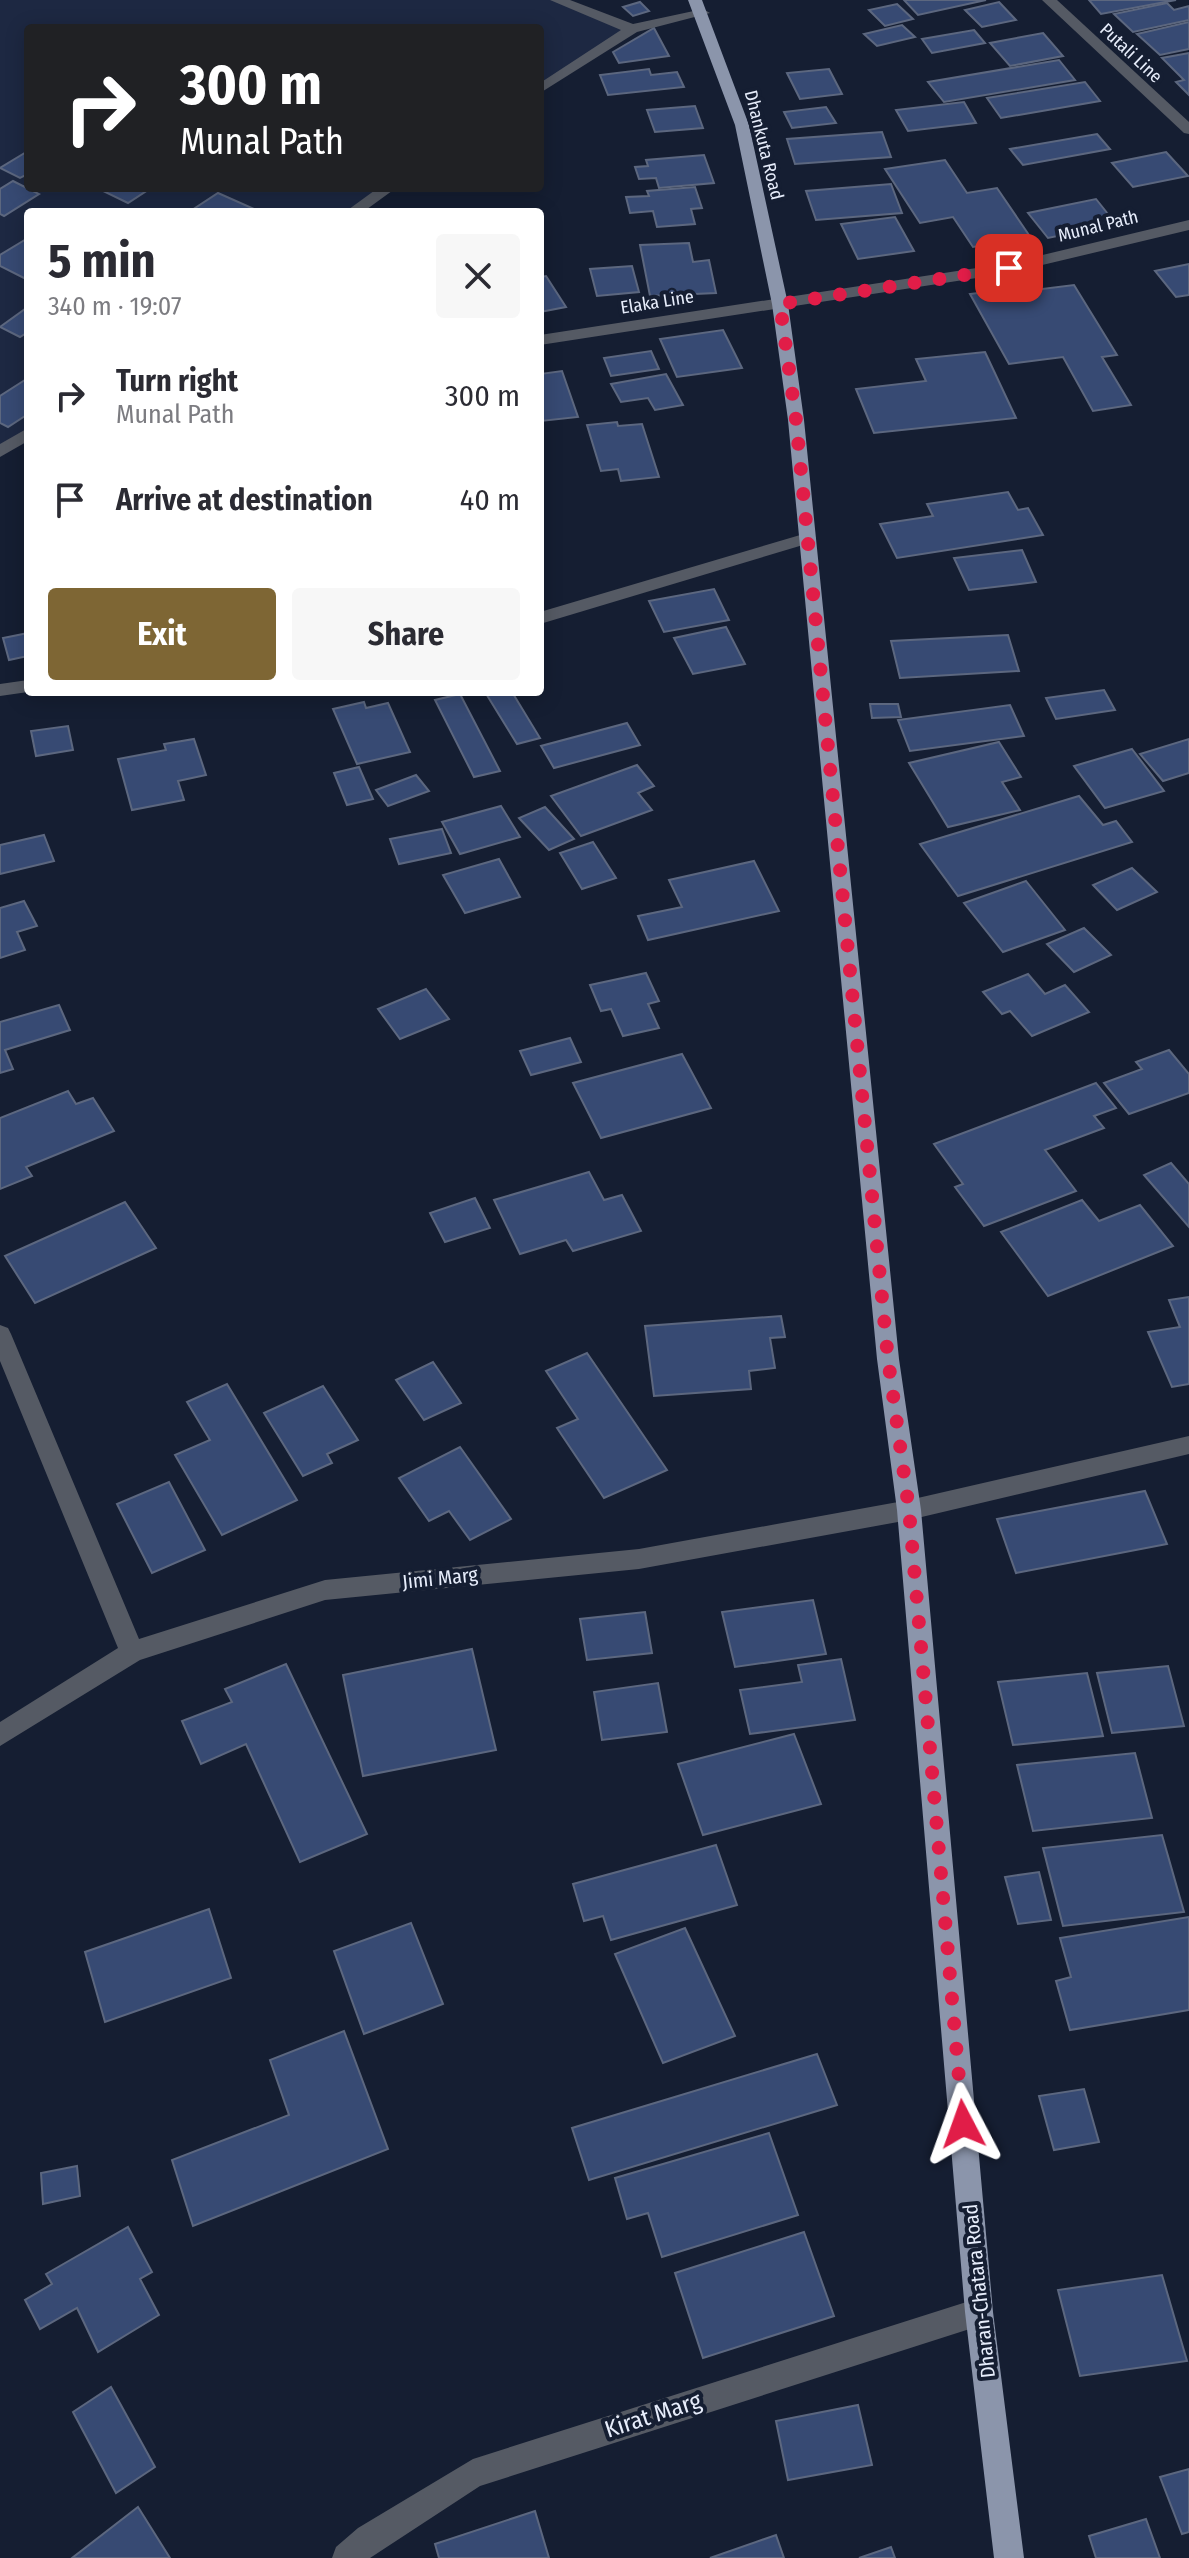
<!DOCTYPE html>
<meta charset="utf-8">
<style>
:root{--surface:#fff;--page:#f7f7f7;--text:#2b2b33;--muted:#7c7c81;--accent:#7e6634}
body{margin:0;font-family:"Fira Sans Condensed",sans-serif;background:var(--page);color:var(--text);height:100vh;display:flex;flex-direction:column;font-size:30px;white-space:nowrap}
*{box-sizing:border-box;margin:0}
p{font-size:26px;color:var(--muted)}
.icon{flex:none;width:44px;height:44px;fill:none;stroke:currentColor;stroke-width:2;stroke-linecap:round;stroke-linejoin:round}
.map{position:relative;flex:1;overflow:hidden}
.side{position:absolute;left:24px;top:208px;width:520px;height:488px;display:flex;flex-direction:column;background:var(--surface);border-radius:8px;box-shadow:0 4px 20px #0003}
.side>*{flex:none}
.banner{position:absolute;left:24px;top:24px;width:520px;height:168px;border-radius:8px;box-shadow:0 4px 20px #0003;background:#202124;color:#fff;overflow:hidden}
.pin{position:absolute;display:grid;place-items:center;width:68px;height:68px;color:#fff;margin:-34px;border-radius:16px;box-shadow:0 4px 12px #0006}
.me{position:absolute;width:88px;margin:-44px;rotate:356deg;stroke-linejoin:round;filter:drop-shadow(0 0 6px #0008)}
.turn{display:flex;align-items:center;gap:28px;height:168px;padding:0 24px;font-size:36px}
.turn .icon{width:104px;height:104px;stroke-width:2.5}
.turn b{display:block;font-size:56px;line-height:68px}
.round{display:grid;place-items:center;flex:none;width:84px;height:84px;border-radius:8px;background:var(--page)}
.head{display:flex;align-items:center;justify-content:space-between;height:136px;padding:0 24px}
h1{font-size:48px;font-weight:700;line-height:60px}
.cta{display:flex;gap:16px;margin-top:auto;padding:16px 24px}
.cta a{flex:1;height:92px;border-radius:8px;background:var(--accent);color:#fff;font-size:32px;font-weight:700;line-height:92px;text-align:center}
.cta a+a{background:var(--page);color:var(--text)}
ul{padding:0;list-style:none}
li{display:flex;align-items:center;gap:24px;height:104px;padding:0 24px}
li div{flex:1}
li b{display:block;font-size:30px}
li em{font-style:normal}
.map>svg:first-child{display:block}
.built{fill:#1d2842}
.building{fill:#374a73;stroke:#5c677f;stroke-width:2}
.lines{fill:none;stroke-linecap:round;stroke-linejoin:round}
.minor{fill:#555a64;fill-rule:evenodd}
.primary{fill:#8b95ab;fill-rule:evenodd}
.route{stroke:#e11d48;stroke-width:14;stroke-dasharray:0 25.2}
.labels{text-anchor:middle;stroke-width:8;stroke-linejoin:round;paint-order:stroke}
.far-street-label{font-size:18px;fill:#e7edfb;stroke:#151e32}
.street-label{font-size:20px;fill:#e7edfb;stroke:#151e32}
.near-street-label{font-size:24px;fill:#e7edfb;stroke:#151e32}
</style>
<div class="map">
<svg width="1189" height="2558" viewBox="0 0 1189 2558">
<rect width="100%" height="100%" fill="#151e32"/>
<path class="built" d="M0,0h557l75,29 -92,60v-61h-512v160h360l-35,24h-325v221l-28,19z"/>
<g class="building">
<path d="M904,0h82l-68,15z"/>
<path d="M1089,0h87l-75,14z"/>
<path d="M640,2l9,9 -16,5 -10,-9z"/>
<path d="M999,2l17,18 -34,7 -17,-17z"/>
<path d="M1167,3l7,7 15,-4v14l-56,12 -19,-18z"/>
<path d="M897,4l16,15 -28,7 -16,-16z"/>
<path d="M1189,22v27l-29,6 -23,-21z"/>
<path d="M902,25l13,12 -38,9 -13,-12z"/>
<path d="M654,28l15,28 -50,7 -6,-11z"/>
<path d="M974,30l11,13 -53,10 -10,-14z"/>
<path d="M1043,33l20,23 -53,10 -20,-23z"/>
<path d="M1189,53v42l-13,-13 8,-2 -22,-22z"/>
<path d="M1059,60l16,20 -131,22 -16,-20z"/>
<path d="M649,69l2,6 26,-3 7,15 -76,8 -8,-20z"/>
<path d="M829,69l13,25 -42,5 -13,-26z"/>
<path d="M1085,82l15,19 -99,17 -14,-20z"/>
<path d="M964,102l12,21 -68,8 -12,-21z"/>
<path d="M695,106l8,22 -48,4 -8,-22z"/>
<path d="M826,107l10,16 -44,5 -8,-16z"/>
<path d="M882,132l9,25 -96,7 -8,-25z"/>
<path d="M1097,134l13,15 -87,16 -13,-16z"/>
<path d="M28,151v23l-8,4 -20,-10z"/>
<path d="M1166,152l22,24 -55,11 -21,-24z"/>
<path d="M704,155l10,28 -55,5 -3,-10 -17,1 -4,-12 13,-1 -2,-6z"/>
<path d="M945,160l22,33 30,-5 34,50 -58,9 -20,-30 -33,6 -35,-54z"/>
<path d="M13,181l26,13 -35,22 -4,-2v-25z"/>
<path d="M891,184l11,29 -86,7 -10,-29z"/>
<path d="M695,187l7,21 -11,1 4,15 -38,3 -4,-16 -23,2 -4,-16 23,-1 -2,-5z"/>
<path d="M108,188h43l-23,15 -25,-12z"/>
<path d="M218,193l43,19h-72z"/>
<path d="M1096,199l20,25 -68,14 -20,-25z"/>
<path d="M895,217l19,34 -56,8 -17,-35z"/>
<path d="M28,238v37l-4,3 -24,-12v-11z"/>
<path d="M689,243l4,19 16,-2 7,33 -66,3 -10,-51z"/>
<path d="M1189,264v31l-13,2 -21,-26z"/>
<path d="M632,266l7,26 -42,4 -7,-27z"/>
<path d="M546,276l20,31 -26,5v-35z"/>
<path d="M1074,285l43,70 -15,2 29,48 -38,6 -30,-54 -54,7 -39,-70 53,-7 3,4z"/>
<path d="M25,309l3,2v21l-8,5 -20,-10z"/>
<path d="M723,330l19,38 -65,9 -17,-38z"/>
<path d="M651,351l8,18 -48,7 -7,-18z"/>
<path d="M985,352l31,66 -142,15 -18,-44 70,-8 -10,-22z"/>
<path d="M562,371l16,46 -37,4 -1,-47z"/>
<path d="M666,374l17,31 -28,5 -7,-12 -27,4 -10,-18z"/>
<path d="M28,378v36l-20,13 -8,-4v-27z"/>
<path d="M617,422l1,4 24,-2 17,53 -38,4 -3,-12 -17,2 -14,-46z"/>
<path d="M1008,492l10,18 10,-2 15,27 -146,23 -17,-34 53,-8 -6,-12z"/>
<path d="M1022,550l14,32 -67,8 -15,-32z"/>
<path d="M714,589l15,31 -65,12 -15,-31z"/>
<path d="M726,627l19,37 -52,10 -19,-36z"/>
<path d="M28,633v23l-19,4 -6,-22z"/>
<path d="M1008,635l11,36 -119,7 -9,-37z"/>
<path d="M1104,690l11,20 -59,9 -10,-21z"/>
<path d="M485,692h27l28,46 -23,6z"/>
<path d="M460,694l40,77 -26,6 -39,-77z"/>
<path d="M364,702l2,6 22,-5 22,49 -53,12 -24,-55z"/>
<path d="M870,704h28l3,13 -29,1z"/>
<path d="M1010,705l14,31 -114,15 -12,-31z"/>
<path d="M627,723l13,22 -86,23 -13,-22z"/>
<path d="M68,726l5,24 -37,6 -5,-25z"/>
<path d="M194,739l12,36 -28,6 6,19 -52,10 -14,-51 48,-9 -2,-6z"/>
<path d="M1189,739v34l-26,8 -23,-27z"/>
<path d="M999,742l22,35 -19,5 18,28 -72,17 -39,-64z"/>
<path d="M1132,749l32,42 -59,17 -31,-42z"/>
<path d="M637,765l17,21 -16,7 14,17 -71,26 -30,-40z"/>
<path d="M359,767l14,32 -26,6 -13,-32z"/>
<path d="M416,775l13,16 -41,15 -12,-16z"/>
<path d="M1079,796l24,29 13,-4 16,21 -174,54 -38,-52z"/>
<path d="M501,806l19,31 -60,17 -18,-32z"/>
<path d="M545,807l29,32 -25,11 -30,-32z"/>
<path d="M442,829l9,24 -52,11 -9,-25z"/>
<path d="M44,835l10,26 -54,13v-29z"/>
<path d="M593,842l23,36 -34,11 -22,-36z"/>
<path d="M499,859l21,38 -55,16 -22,-38z"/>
<path d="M754,861l25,50 -131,29 -10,-24 44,-9 -13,-27z"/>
<path d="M1132,868l25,24 -40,18 -24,-25z"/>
<path d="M1026,881l39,49 -62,22 -39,-49z"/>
<path d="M24,901l13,25 -20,6 8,18 -25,8v-50z"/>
<path d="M1084,928l27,27 -37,17 -27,-28z"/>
<path d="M646,973l13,28 -11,3 11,24 -36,8 -12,-27 -10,2 -11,-26z"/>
<path d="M1028,974l17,20 20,-9 24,27 -57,24 -22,-25 -8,3 -19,-22z"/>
<path d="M426,989l23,30 -49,20 -22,-30z"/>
<path d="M59,1005l11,25 -65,20 8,19 -13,4v-51z"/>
<path d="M570,1038l11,24 -50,13 -11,-24z"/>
<path d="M1169,1050l20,24v19l-60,21 -25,-31 38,-14 -6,-7z"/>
<path d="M682,1054l29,54 -110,30 -28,-55z"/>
<path d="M1096,1083l20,25 -22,8 10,12 -59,22 31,41 -92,35 -29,-39 8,-3 -29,-40z"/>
<path d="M68,1091l8,13 17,-6 21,33 -88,36 6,9 -32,13v-71z"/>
<path d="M1171,1163l18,21v43l-45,-52z"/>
<path d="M589,1172l15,28 18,-5 19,36 -68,20 -7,-11 -46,14 -26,-54z"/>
<path d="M475,1198l15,30 -45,14 -15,-29z"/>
<path d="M1082,1200l17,21 41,-16 33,41 -125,50 -47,-64z"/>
<path d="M125,1202l31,46 -121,55 -30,-47z"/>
<path d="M1189,1297v87l-17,3 -24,-55 32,-5 -11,-27z"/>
<path d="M781,1316l4,21 -15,1 5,30 -26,3 2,18 -97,7 -9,-70z"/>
<path d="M587,1353l80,117 -63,28 -47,-70 21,-9 -32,-48z"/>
<path d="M433,1362l28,41 -37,17 -28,-40z"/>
<path d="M227,1384l70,116 -75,35 -47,-80 35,-15 -23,-38z"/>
<path d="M323,1386l35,54 -31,14 5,9 -29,13 -39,-63z"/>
<path d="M460,1447l51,72 -41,21 -21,-29 -20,10 -30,-43z"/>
<path d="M169,1482l36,68 -53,23 -35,-69z"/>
<path d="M1145,1491l22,53 -151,29 -19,-54z"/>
<path d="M813,1600l13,54 -91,13 -13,-55z"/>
<path d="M645,1612l7,41 -65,7 -7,-41z"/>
<path d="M472,1649l24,101 -133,26 -20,-101z"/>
<path d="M841,1659l14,61 -105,14 -10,-44 62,-8 -4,-17z"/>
<path d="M286,1664l81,170 -67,28 -54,-118 -45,20 -19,-43 50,-19 -7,-13z"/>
<path d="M1168,1666l16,60 -72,7 -15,-60z"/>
<path d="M1087,1673l16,63 -90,9 -15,-63z"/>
<path d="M658,1683l9,49 -65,8 -8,-48z"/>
<path d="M794,1734l27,70 -118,31 -25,-71z"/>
<path d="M1135,1753l17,65 -119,13 -16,-66z"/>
<path d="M1162,1835l22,77 -121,14 -20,-78z"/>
<path d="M716,1845l21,60 -126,35 -8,-24 -19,5 -11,-37z"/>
<path d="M1039,1872l12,48 -33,4 -13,-47z"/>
<path d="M209,1909l22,69 -126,44 -20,-70z"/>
<path d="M1189,1917v93l-119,20 -14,-49 15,-4 -11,-39z"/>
<path d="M411,1923l32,81 -79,30 -30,-83z"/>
<path d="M685,1928l50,108 -72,27 -48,-109z"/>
<path d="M344,2031l44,118 -195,77 -21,-66 117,-45 -19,-55z"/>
<path d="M817,2054l20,51 -248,75 -17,-52z"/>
<path d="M1084,2089l15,53 -45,8 -15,-54z"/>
<path d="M769,2133l29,82 -136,42 -14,-44 -21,6 -12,-41z"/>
<path d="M77,2166l3,30 -37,8 -2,-31z"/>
<path d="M128,2227l24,45 -12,7 19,36 -61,37 -21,-44 -37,21 -15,-29 27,-16 -6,-10z"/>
<path d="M804,2232l30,84 -131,42 -28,-85z"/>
<path d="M1162,2275l25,86 -107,15 -22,-86z"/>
<path d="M111,2387l44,80 -39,26 -43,-81z"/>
<path d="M858,2405l14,60 -84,15 -12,-59z"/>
<path d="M1189,2469v63l-7,2 -22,-57z"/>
<path d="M138,2507l32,51h-98z"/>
<path d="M535,2511l14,47h-110l-4,-14z"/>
<path d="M1146,2519l14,39h-64l-7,-22z"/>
<path d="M776,2535l8,23h-74z"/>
<path d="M891,2547l4,11h-36z"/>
</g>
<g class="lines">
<g class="minor">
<path d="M550,0h20l63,24 70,-15 7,4 -73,19 -97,61v-10l81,-53z"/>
<path d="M1042,0h15l132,122v12l-5,-1z"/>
<path d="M378,188h18l-33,24h-18z"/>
<path d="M1189,220v10l-180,43 -469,72v-10l469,-72z"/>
<path d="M28,428v13l-28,16v-13z"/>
<path d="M807,533l6,1 3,4 -3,4 -273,82v-12z"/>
<path d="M28,680v12l-28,4v-12z"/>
<path d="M0,1325l8,3 3,6 128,305 186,-59 314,-31 270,-49 280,-64v18l-280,66 -270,49 -314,31 -185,60 -140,86v-24l118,-74 -118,-287z"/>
<path d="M979,2298l10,4 4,10 -4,10 -10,4 -499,160 -110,72h-38l4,-11 22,-19 115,-69z"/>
</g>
<path class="primary" d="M688,0h14l47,125 39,179 16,116 95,939 22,151 72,802 31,246h-30l-29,-246 -68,-802 -20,-151 -89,-939 -16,-116 -37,-179z"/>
</g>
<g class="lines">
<path class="route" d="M963,2124l-54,-614 -21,-151 -92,-939 -16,-116 229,-36"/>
</g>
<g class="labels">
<g class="far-street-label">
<text transform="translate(1131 53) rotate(43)" y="6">Putali Line</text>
<text transform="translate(764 145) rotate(76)" y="6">Dhankuta Road</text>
<text transform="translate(1098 226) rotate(-14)" y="6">Munal Path</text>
<text transform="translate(657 302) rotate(-9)" y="6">Elaka Line</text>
</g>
<g class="street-label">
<text transform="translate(440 1578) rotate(-6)" y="7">Jimi Marg</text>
<text transform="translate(979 2291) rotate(-96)" y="7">Dharan-Chatara Road</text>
</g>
<g class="near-street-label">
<text transform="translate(653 2415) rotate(-18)" y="8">Kirat Marg</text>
</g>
</g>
</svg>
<div class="pin" style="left:1009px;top:268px;background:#d93025"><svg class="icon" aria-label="arrive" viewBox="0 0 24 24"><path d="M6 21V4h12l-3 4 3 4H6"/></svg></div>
<svg class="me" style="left:963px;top:2124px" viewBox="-20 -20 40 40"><path d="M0-17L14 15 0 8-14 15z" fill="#e11d48" stroke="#fff" stroke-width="4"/></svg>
<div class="banner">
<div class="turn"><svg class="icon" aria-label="right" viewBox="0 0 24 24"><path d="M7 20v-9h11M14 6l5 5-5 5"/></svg><div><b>300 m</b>Munal Path</div></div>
</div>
<section class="side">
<div class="head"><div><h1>5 min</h1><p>340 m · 19:07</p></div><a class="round"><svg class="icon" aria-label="close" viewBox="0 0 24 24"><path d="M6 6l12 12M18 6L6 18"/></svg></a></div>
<ul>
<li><svg class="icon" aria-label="right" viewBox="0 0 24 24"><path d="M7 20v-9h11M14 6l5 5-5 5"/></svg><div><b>Turn right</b><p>Munal Path</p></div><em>300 m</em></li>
<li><svg class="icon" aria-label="arrive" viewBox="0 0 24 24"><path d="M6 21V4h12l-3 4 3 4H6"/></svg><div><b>Arrive at destination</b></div><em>40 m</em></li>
</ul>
<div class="cta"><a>Exit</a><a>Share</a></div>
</section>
</div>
